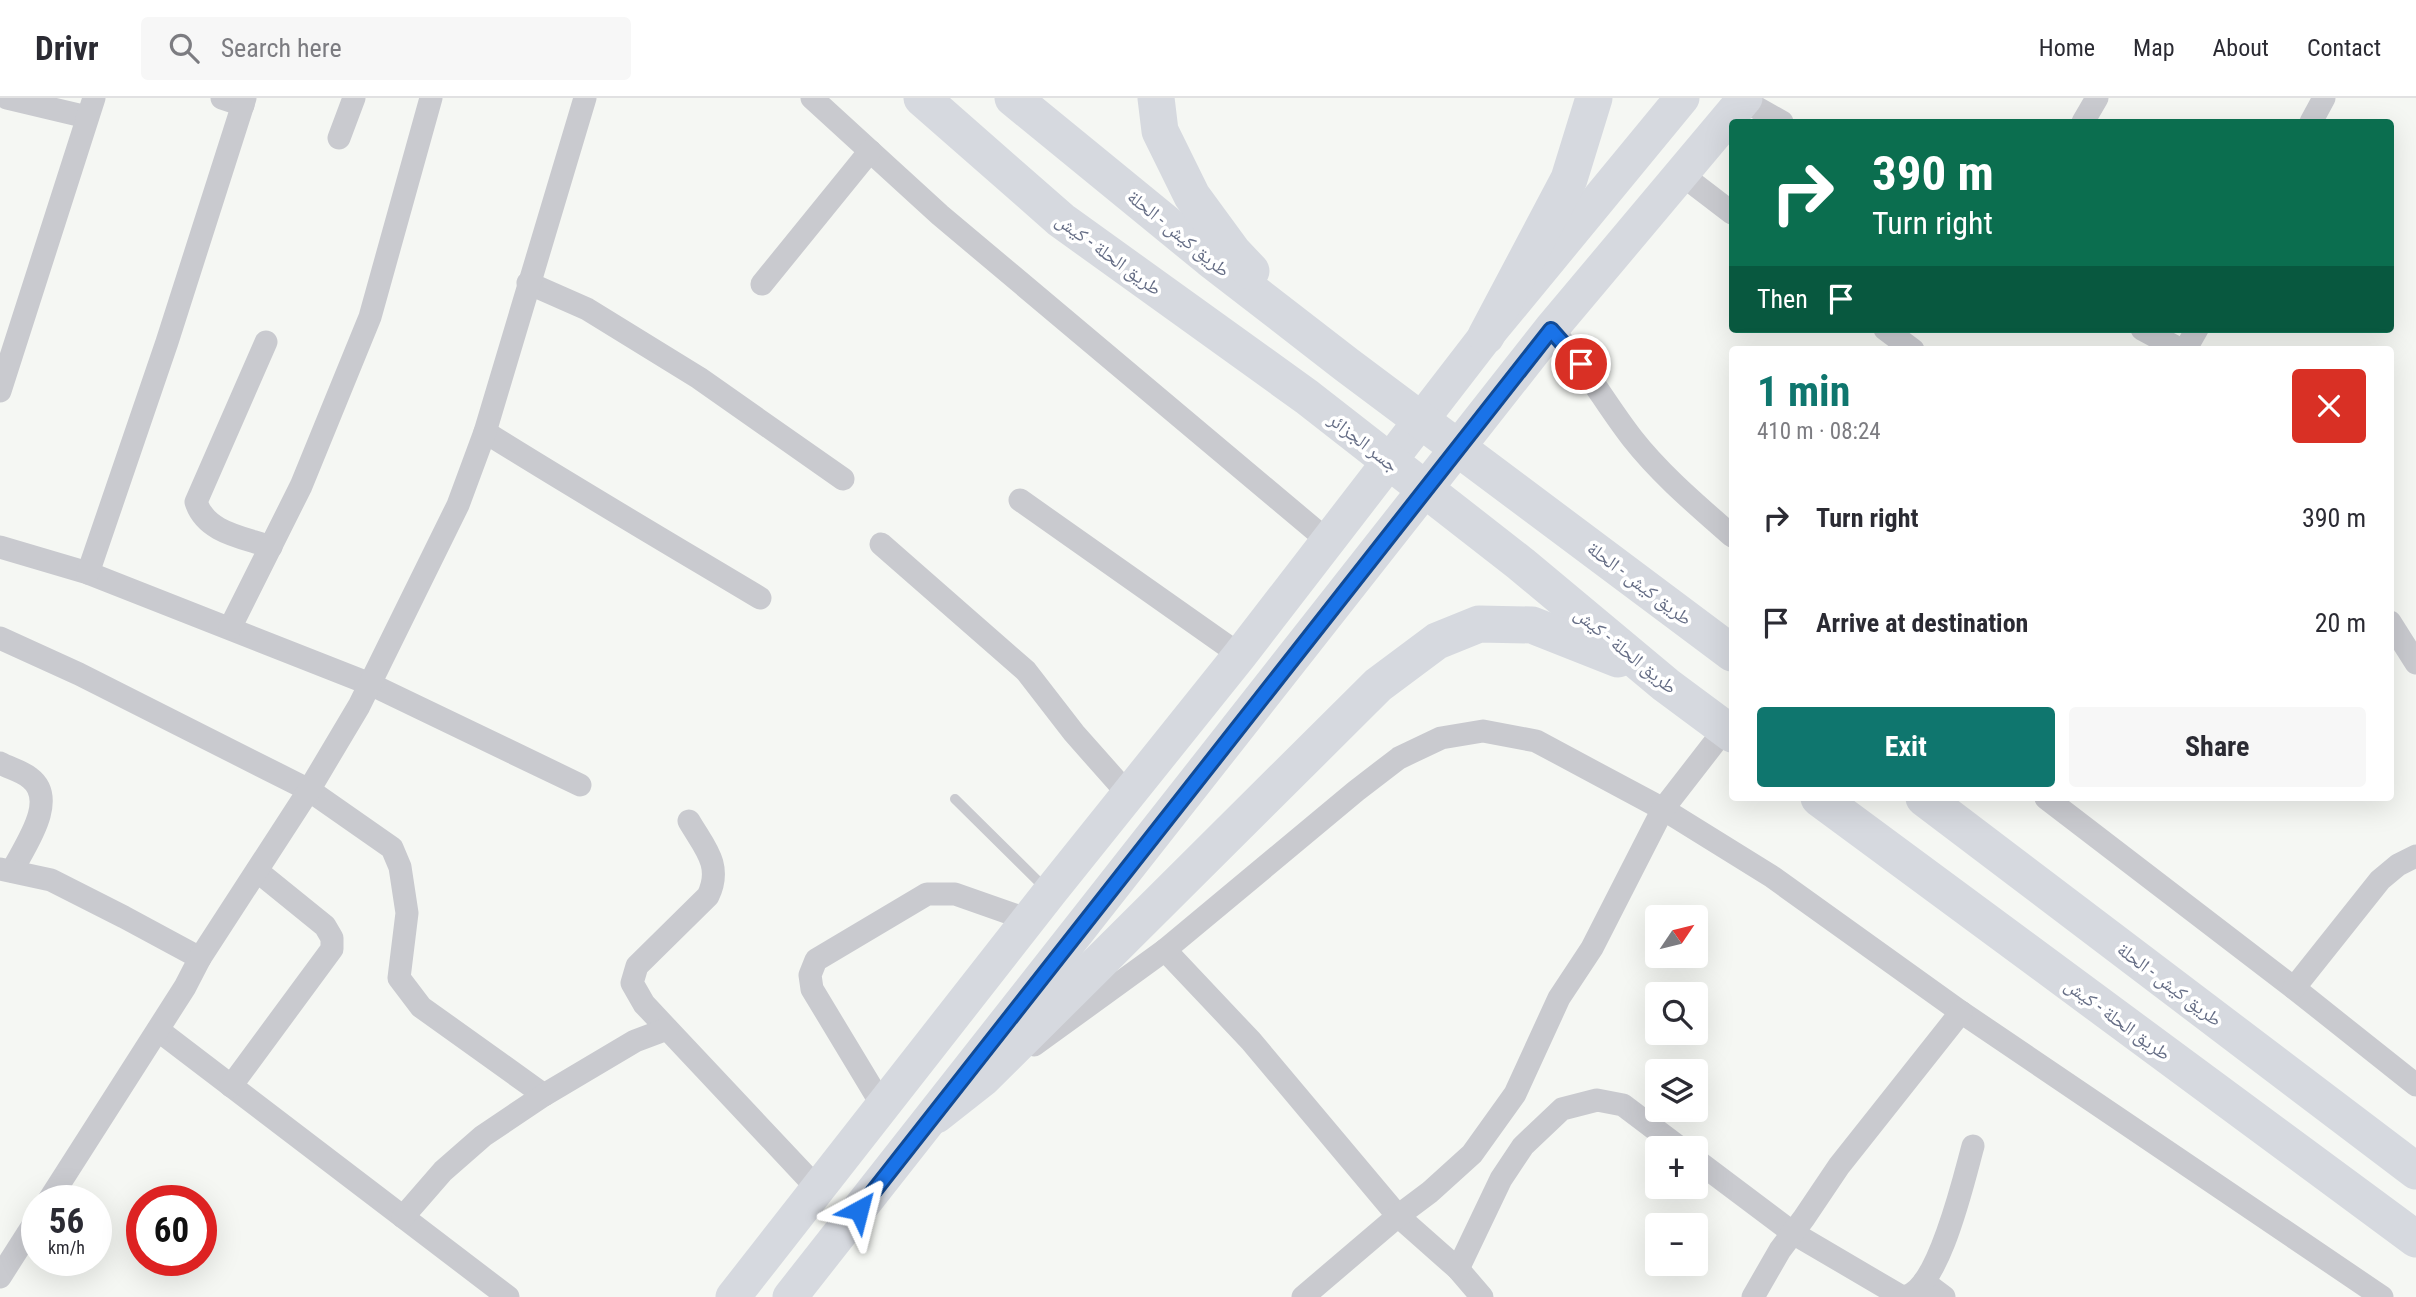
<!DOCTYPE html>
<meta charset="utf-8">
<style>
:root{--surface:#fff;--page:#f7f7f7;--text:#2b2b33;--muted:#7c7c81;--line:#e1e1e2;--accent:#0f766e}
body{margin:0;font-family:"Roboto Condensed","Noto Naskh Arabic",sans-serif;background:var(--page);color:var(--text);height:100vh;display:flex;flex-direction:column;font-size:26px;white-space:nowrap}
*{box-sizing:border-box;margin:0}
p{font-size:23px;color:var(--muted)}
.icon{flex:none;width:38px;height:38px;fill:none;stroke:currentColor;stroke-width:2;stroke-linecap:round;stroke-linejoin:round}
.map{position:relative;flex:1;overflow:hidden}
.drawer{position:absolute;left:1729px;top:248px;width:665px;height:455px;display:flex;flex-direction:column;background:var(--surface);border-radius:7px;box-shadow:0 7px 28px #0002}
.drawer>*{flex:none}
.guide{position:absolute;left:1729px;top:21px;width:665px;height:214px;border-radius:7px;box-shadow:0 7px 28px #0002;background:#0b6e4f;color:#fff;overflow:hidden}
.needle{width:46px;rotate:55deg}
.controls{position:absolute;left:1645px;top:807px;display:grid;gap:14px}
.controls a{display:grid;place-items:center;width:63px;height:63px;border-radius:7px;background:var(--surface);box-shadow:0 7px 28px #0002;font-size:35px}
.speed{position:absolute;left:21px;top:1087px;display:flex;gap:14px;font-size:35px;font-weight:700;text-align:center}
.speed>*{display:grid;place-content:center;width:91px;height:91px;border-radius:50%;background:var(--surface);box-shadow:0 7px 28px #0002;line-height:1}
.speed small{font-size:18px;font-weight:400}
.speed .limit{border:10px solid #d22;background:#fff;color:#111}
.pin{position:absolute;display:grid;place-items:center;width:60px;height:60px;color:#fff;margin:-30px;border:4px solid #fff;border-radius:50%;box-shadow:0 2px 7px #0007}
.me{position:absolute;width:77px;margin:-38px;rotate:38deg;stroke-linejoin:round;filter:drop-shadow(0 0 5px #0008)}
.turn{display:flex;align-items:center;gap:24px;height:147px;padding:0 28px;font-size:32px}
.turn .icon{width:91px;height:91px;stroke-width:2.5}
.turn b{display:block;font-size:49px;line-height:60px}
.then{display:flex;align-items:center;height:66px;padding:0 28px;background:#0003;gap:14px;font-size:26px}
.round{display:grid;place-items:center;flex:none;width:74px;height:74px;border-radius:7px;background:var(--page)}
.overview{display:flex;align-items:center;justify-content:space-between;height:119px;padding:0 28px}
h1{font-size:42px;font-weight:700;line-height:52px;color:var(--accent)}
.cta{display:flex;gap:14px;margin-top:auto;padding:14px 28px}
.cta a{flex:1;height:80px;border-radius:7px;background:var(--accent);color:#fff;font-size:28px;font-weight:700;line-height:80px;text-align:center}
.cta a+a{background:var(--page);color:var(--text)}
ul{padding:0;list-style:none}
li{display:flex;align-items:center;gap:21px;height:105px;padding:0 28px}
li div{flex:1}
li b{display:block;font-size:26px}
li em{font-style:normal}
header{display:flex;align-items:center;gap:42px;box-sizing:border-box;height:98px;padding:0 35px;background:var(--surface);border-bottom:2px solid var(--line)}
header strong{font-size:33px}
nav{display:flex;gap:38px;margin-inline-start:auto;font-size:24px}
.search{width:490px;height:63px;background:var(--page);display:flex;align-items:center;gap:18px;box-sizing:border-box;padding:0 24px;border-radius:7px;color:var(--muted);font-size:26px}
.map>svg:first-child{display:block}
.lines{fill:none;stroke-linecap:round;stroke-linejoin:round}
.service{stroke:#c9cacf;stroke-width:10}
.minor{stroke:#c9cacf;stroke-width:23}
.primary{stroke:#d6d9df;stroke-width:35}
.trunk{stroke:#d6d9df;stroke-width:37}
.route-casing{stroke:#114b97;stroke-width:18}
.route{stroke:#1a73e8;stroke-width:12}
.labels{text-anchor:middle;stroke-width:7;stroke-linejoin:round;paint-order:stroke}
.street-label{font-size:19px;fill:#656d85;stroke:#fff}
</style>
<header>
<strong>Drivr</strong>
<div class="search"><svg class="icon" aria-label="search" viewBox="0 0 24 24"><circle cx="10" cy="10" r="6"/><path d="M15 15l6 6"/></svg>Search here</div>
<nav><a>Home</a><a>Map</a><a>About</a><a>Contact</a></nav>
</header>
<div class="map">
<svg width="2416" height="1199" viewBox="0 0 2416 1199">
<rect width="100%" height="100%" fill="#f5f7f3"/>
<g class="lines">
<path class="service" d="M955,701l90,89"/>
<g class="minor">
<path d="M7,0l80,19"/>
<path d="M222,0l21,7"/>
<path d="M812,0l128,117 388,326"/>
<path d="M1743,2l39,22"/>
<path d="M2083,24l14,-24"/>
<path d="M2311,24l13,-24"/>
<path d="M339,40l15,-40"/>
<path d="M1681,76l51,39"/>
<path d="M528,185l59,26 112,69 144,101"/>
<path d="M762,186l108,-133"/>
<path d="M1551,231c32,33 53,73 81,109 29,37 65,67 100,98"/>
<path d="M1885,231l28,21"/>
<path d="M2142,231l39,21"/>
<path d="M266,244l-70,160c10,31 47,35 75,45"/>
<path d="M2185,252l12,-21"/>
<path d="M0,293l94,-293"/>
<path d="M485,334c91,57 183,111 275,166"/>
<path d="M1020,402l220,155"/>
<path d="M881,446l145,127 48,62 54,61"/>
<path d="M0,449l88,26 282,111 210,101"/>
<path d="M88,475l79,-231 78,-244"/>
<path d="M2390,524l26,41"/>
<path d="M230,530l71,-142 69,-169 61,-219"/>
<path d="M0,540l79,36 230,116 83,58 8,19 7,46 -8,65 22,29 123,88"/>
<path d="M0,665c9,5 22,8 30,15 29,22 -6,69 -18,93"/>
<path d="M2046,700l248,190 122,97"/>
<path d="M689,723c15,26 34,44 19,75l-71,70 -5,17 12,21 173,184"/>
<path d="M0,771l51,11 73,37 76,41"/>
<path d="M1165,852l86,91 147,175 60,53 24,28"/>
<path d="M2294,890l86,-108 18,-15 18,-9"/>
<path d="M158,932l350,267"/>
<path d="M1034,947l131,-95 191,-159 43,-33 42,-20 42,-7 53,10 127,68 108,67 190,136 421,285"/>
<path d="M231,988l101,-137v-11l-7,-12 -68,-55"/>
<path d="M882,1007l-70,-116 -2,-14 6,-15 111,-66h28l74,26"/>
<path d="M1696,1062l97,73 109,64"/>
<path d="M49,1102l136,-213 15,-29 109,-168 50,-84 99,-201 27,-73 100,-334"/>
<path d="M403,1119l40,-46 40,-35 61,-41 91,-54 32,-12"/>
<path d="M1458,1171l43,-90 22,-33 39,-37 35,-9 26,5 57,43"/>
<path d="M0,1179l37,-58"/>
<path d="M1924,1184l20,15"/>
<path d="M1303,1199l95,-81 32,-24 42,-38 43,-60 44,-96 33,-50 71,-139 69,-89"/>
<path d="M1753,1199l27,-47 24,-32 35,-52 122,-154"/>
<path d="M1904,1199c35,-7 60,-119 69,-151"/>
</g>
<g class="primary">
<path d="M733,1199l317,-405 190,-237 246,-319 196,-238"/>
<path d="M790,1199l761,-968 194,-231"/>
</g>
<g class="trunk">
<path d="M922,0l139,122 246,177 214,167 145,121 66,49"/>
<path d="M1013,0l197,161 137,106 385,288"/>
<path d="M1156,0l4,33 32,65 41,56 18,19"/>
<path d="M1486,238l83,-157 25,-81"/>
<path d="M1819,700l597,441"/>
<path d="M1924,700l492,373"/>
<path d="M936,1017l47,-37 395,-393 59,-44 42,-17 53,1 86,34"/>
</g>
</g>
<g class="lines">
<defs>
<path id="route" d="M859,1112l692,-880 30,34"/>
</defs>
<use href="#route" class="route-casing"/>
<use href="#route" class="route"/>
</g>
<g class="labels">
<g class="street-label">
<text transform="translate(1179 135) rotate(39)" y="7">طريق كيش - الحلة</text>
<text transform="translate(1109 156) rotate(36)" y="7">طريق الحلة - كيش</text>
<text transform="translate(1364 344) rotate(38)" y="7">جسر الجزائر</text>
<text transform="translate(1640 485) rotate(37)" y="7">طريق كيش - الحلة</text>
<text transform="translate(1626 552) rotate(39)" y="7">طريق الحلة - كيش</text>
<text transform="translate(2170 886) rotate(37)" y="7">طريق كيش - الحلة</text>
<text transform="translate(2118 921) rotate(36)" y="7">طريق الحلة - كيش</text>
</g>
</g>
</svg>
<div class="controls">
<a><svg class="needle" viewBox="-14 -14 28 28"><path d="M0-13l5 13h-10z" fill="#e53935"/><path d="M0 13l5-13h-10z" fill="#7c7c81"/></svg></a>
<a><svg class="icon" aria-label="search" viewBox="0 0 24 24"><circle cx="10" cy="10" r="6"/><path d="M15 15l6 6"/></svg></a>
<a><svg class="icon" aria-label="layers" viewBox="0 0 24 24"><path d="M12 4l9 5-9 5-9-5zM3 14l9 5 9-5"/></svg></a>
<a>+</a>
<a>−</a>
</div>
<div class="speed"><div>56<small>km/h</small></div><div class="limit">60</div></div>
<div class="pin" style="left:1581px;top:266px;background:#d93025"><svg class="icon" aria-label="arrive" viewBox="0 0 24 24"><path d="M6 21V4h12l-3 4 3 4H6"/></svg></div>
<svg class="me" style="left:859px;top:1112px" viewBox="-20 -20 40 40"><path d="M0-17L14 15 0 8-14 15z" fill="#1a73e8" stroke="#fff" stroke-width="4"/></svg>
<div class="guide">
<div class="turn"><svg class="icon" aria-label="right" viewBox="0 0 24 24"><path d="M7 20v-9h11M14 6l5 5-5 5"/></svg><div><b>390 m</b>Turn right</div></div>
<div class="then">Then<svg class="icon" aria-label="arrive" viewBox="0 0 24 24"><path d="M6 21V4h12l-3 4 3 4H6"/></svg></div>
</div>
<section class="drawer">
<div class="overview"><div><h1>1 min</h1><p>410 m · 08:24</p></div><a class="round" style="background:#d93025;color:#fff"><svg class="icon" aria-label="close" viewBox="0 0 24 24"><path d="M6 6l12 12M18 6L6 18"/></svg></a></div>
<ul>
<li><svg class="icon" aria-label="right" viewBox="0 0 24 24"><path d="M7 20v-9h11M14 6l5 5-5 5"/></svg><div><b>Turn right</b></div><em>390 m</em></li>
<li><svg class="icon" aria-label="arrive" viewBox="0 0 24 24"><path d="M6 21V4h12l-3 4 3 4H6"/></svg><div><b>Arrive at destination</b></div><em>20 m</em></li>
</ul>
<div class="cta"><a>Exit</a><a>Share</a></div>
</section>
</div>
